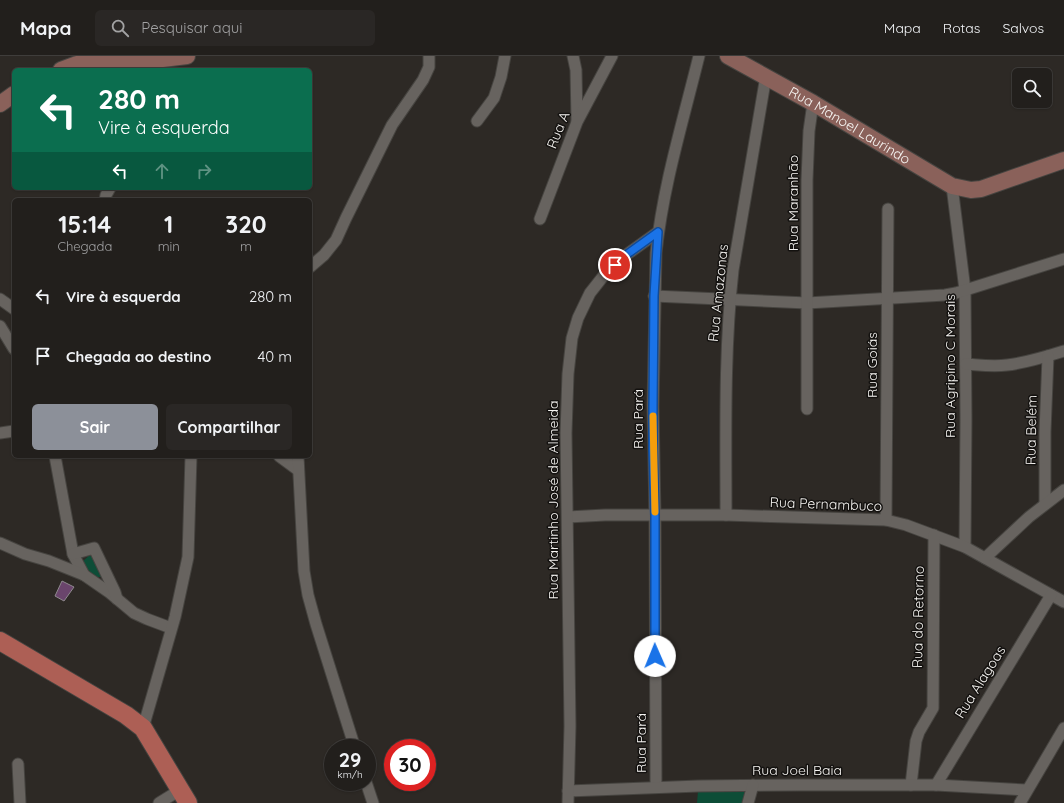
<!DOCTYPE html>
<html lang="pt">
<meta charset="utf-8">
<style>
:root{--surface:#221f1c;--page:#2a2725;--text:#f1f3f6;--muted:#a2a2a3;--line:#3f3d3b;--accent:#8c9099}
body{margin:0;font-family:Quicksand,sans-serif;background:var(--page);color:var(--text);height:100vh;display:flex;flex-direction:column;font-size:15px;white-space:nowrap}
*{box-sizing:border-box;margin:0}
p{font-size:13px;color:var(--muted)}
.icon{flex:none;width:22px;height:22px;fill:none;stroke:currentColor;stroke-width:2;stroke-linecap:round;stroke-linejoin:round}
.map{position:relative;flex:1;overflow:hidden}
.details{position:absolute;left:12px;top:142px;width:300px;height:260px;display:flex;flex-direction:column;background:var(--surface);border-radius:6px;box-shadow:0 1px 3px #0004,0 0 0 1px var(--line)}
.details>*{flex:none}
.guide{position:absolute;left:12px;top:12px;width:300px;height:122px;border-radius:6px;box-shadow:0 1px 3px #0004,0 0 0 1px var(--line);background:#0b6e4f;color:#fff;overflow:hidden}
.buttons{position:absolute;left:1012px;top:12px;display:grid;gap:8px}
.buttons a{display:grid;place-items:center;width:40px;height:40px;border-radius:6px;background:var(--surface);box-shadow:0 1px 3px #0004,0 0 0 1px var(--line);font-size:20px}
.speed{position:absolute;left:324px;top:683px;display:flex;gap:8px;font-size:20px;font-weight:700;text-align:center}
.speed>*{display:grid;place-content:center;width:52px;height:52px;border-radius:50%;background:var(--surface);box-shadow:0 1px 3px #0004,0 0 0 1px var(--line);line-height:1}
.speed small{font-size:10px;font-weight:400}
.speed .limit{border:6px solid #d22;background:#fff;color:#111}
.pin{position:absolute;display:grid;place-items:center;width:34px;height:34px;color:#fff;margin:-17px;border:2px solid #fff;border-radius:50%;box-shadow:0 1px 4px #0007}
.me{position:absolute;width:44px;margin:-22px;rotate:359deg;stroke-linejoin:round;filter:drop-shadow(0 0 3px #0008)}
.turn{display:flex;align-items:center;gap:14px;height:84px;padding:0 20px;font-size:18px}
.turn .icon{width:52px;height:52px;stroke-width:2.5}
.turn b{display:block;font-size:28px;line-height:34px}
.lanes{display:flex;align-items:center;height:38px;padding:0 20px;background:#0003;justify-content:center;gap:20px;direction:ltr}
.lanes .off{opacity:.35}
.eta{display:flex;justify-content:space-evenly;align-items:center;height:68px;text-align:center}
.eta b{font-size:24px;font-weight:700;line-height:28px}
.cta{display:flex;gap:8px;margin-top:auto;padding:8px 20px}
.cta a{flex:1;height:46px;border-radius:6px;background:var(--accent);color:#fff;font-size:16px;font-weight:700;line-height:46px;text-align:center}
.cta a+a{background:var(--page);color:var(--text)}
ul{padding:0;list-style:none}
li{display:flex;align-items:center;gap:12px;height:60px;padding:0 20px}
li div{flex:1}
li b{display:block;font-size:15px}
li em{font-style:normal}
header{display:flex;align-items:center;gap:24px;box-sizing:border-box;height:56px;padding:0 20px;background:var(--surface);border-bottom:1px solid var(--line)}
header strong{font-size:19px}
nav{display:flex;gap:22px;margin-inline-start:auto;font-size:14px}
.search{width:280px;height:36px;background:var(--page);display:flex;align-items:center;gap:10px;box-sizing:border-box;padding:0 14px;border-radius:6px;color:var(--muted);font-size:15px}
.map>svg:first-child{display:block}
.green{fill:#0d4d37}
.building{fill:#6a456c;stroke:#8e898e}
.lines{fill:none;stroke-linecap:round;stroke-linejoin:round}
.street-casing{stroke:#464440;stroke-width:13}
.secondary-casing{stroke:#464440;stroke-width:18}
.primary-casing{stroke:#464440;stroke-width:20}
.street{stroke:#67635f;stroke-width:11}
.secondary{stroke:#8a615a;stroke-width:16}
.primary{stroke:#ad5f55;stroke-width:18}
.route-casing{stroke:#114b97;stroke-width:10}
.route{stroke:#1a73e8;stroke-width:7}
.slow{stroke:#f59e0b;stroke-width:7}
.labels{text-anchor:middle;stroke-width:3;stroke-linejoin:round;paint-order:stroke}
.street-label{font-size:14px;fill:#f6f4f1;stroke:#141210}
</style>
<header>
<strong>Mapa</strong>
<div class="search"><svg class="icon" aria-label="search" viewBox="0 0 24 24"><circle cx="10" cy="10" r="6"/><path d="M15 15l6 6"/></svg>Pesquisar aqui</div>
<nav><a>Mapa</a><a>Rotas</a><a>Salvos</a></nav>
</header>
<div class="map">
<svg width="1064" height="747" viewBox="0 0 1064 747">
<rect width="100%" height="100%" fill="#2d2925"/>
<g class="green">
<path d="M93,496l11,24 -9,2 -5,-4 -8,-12z"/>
<path d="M749,733l-4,14h-48l1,-12z"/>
</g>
<path class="building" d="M62,525l12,6 -10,14 -9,-5z"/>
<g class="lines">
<defs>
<g id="street">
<path d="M573,0l3,14 1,51"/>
<path d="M477,65l17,-23 7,-21 4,-21"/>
<path d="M952,130l13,104 1,130 -1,127"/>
<path d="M105,144l1,-5 4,-7"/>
<path d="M540,163l37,-97 35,-66"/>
<path d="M310,211l14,-12 12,-15 10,-22 46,-93 31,-45 6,-13v-11"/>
<path d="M654,240l153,7 138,-8 11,-2 108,-34"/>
<path d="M0,243l14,10"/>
<path d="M0,270l14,23"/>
<path d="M966,308c14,1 27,3 41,1 19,-2 38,-8 57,-14"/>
<path d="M807,353v-229l2,-49 4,-28"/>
<path d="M0,377l14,-2"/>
<path d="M55,400l18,98 11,21"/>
<path d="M279,400l19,14"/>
<path d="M298,400l6,115 4,24 8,29 39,124"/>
<path d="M1045,448v-72l3,-76"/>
<path d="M726,459c0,-82 -2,-164 7,-245l33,-194"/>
<path d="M568,461l37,-2h121l160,5 20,5 59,22 99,55"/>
<path d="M886,464l2,-311"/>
<path d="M0,487l25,11 24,7 35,14 26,18 24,20 13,6 24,9"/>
<path d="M73,498l21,-6 21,44 2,7"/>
<path d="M985,502l44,-41 35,-27"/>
<path d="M143,672l32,-111 13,-60 3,-101"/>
<path d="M18,708l2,39"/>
<path d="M366,726l7,21"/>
<path d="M911,729l5,-44 3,-9 14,-24 1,-173"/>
<path d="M936,729l115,-190"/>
<path d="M656,731l-1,-271 -2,-110 3,-153c7,-67 27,-132 43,-197"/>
<path d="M568,735l131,-5 100,-1h137l91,5"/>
<path d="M159,747l21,-13"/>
<path d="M568,747l2,-77 -4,-293 2,-59 4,-36 6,-20 12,-25 15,-19 21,-19 32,-23"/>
<path d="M748,747l5,-18"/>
<path d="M1020,747l44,-75"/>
</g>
<g id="secondary">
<path id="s1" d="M728,0l85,47 139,83 19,4 10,-1 83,-29"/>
<path d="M61,14l16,-6 23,-5 54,1 33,-4"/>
<path d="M0,48l14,-10"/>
</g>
<path id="primary" d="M0,585l126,74 17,13 45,75"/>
</defs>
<use href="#street" class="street-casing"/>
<use href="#secondary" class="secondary-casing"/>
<use href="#primary" class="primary-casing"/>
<use href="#street" class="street"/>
<use href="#secondary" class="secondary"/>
<use href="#primary" class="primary"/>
</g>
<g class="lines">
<defs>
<path id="route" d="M615,209l11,-10 32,-23 -4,64 -1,110v44l2,66v140"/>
</defs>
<use href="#route" class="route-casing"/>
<use href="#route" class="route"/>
<path class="slow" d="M653,360l2,96"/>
</g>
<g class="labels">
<g class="street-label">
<text dy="5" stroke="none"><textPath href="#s1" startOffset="140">Rua Manoel Laurindo</textPath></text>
<text transform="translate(558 74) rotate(-68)" y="5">Rua A</text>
<text transform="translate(793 147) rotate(-90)" y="5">Rua Maranhão</text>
<text transform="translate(718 237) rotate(-84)" y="5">Rua Amazonas</text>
<text transform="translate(872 309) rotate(-90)" y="5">Rua Goiás</text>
<text transform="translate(950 310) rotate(-90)" y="5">Rua Agripino C Morais</text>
<text transform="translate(638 363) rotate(-90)" y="5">Rua Pará</text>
<text transform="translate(1031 374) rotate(-89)" y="5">Rua Belém</text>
<text transform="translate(553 444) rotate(-90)" y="5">Rua Martinho José de Almeida</text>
<text transform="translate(826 448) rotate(2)" y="5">Rua Pernambuco</text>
<text transform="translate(918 561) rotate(-89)" y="5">Rua do Retorno</text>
<text transform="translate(980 626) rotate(-58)" y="5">Rua Alagoas</text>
<text transform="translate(641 687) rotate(-90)" y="5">Rua Pará</text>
<text x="797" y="719">Rua Joel Baia</text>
</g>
</g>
</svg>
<div class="buttons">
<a><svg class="icon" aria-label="search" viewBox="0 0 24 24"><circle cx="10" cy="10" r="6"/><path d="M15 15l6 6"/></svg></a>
</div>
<div class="speed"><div>29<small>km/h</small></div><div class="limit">30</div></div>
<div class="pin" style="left:615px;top:209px;background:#d93025"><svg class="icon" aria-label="arrive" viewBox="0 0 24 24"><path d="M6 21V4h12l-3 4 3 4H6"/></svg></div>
<svg class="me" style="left:655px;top:600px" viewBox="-20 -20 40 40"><circle r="19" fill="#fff"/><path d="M0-13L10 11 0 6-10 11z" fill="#1a73e8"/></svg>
<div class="guide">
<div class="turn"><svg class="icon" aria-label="left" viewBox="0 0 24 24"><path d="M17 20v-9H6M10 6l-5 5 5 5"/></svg><div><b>280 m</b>Vire à esquerda</div></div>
<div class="lanes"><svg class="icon" aria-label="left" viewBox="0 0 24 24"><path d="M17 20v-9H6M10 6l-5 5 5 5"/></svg><svg class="icon off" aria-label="ahead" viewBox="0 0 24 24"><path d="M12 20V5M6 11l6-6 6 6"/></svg><svg class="icon off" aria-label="right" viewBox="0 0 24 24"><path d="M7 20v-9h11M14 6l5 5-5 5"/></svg></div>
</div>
<section class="details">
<div class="eta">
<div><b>15:14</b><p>Chegada</p></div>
<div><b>1</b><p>min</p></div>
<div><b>320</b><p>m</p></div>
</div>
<ul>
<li><svg class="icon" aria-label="left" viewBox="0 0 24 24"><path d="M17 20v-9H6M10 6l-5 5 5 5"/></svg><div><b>Vire à esquerda</b></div><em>280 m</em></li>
<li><svg class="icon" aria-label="arrive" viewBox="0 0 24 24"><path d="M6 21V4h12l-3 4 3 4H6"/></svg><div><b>Chegada ao destino</b></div><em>40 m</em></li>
</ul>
<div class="cta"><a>Sair</a><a>Compartilhar</a></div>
</section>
</div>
